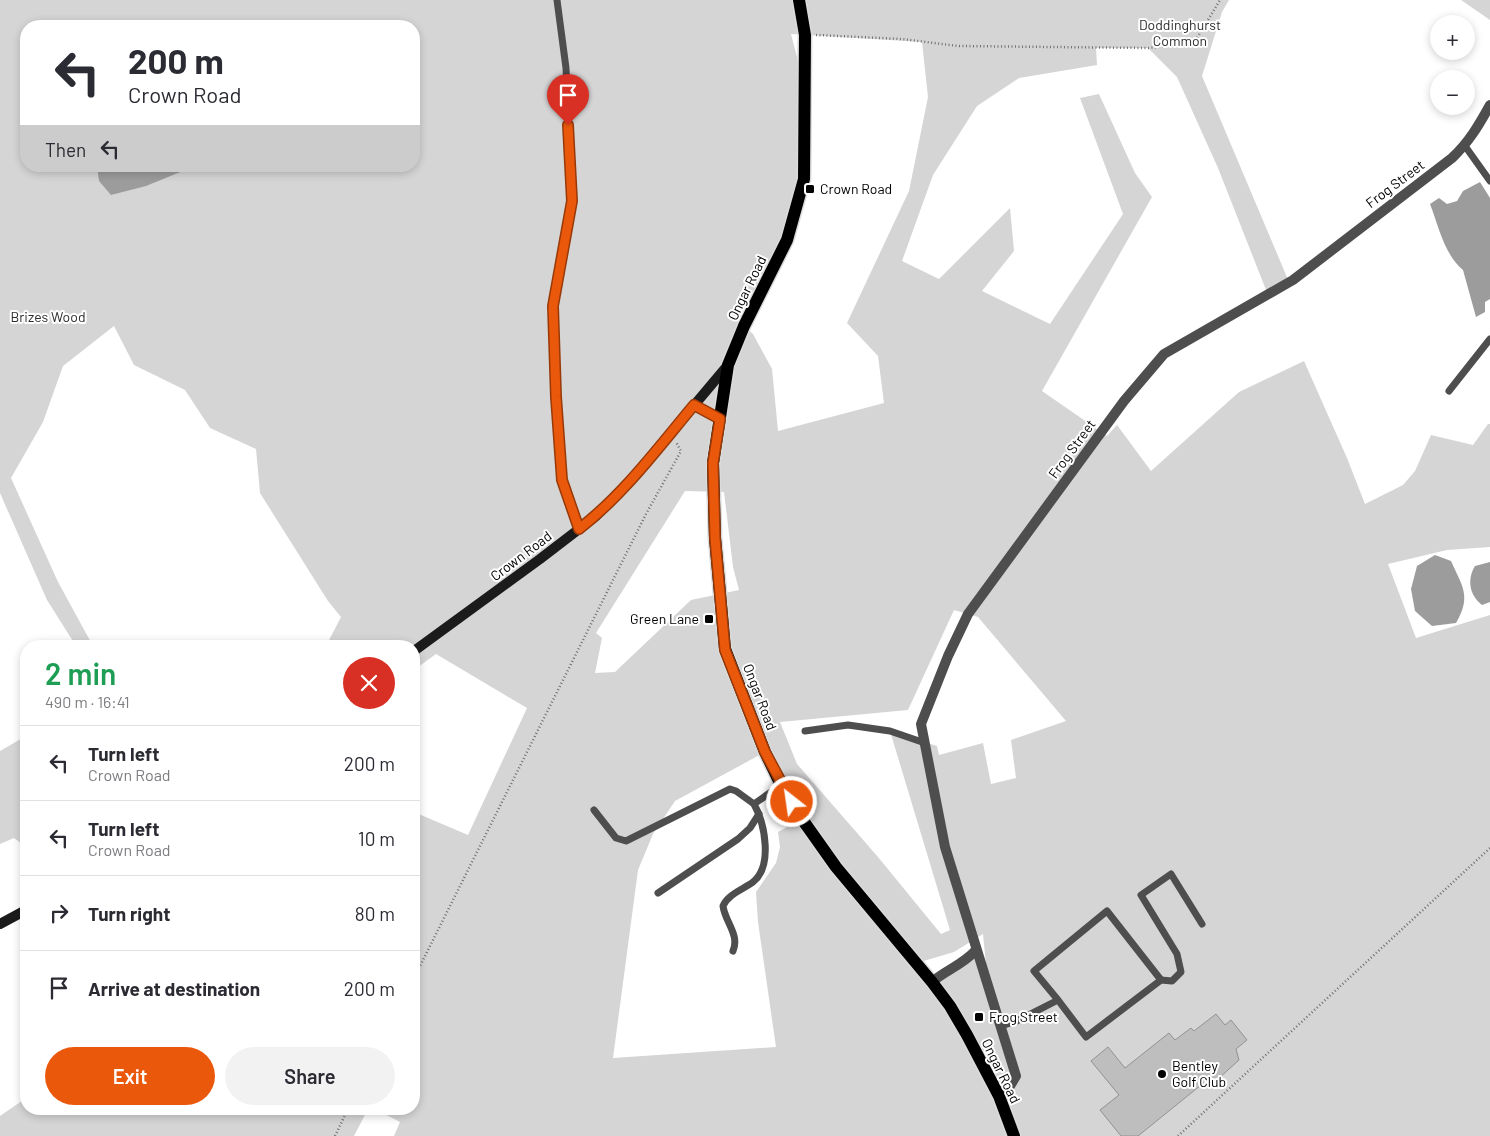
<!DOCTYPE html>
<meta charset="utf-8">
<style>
:root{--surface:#fff;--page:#f2f2f3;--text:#2b2b33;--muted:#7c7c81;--line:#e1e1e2;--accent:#ea580c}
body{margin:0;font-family:Barlow,sans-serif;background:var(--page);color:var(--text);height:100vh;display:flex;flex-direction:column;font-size:19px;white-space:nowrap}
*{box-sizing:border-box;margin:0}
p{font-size:16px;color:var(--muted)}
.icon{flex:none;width:28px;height:28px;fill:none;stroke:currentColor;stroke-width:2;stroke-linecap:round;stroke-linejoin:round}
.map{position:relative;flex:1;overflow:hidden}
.panel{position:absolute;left:20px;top:640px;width:400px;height:475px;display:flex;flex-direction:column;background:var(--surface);border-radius:20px;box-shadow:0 2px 8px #0003}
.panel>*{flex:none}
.hud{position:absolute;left:20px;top:20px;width:400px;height:152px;border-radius:20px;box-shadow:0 2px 8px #0003;background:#fff;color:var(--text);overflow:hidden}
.buttons{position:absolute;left:1430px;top:15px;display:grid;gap:10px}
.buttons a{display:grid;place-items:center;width:45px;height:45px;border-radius:50%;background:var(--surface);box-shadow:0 2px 8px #0003;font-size:25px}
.pin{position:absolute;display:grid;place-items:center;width:42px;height:42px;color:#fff;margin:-51px -21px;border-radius:50% 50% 50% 0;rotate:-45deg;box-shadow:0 0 5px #0007}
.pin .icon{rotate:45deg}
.me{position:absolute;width:55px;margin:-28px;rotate:330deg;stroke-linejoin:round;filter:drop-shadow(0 0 4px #0008)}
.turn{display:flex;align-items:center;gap:18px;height:105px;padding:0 25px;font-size:22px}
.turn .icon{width:65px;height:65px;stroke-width:2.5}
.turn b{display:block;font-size:35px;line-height:42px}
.then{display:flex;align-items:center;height:48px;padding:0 25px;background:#0003;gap:10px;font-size:19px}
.round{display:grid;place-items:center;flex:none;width:52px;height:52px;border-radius:26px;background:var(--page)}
.overview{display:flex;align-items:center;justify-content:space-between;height:85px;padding:0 25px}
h1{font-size:30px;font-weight:600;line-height:38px;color:#1e9e55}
.cta{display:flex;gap:10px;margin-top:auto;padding:10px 25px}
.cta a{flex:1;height:58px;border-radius:30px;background:var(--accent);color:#fff;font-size:20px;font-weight:600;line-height:58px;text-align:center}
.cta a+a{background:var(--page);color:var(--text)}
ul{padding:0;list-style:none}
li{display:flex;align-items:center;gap:15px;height:75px;padding:0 25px;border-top:1px solid var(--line)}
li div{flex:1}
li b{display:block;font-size:19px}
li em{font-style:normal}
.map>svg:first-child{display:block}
.green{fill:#d5d5d5;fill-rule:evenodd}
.water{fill:#9c9c9c}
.building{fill:#bebebe;stroke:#929292}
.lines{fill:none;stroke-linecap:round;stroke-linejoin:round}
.primary-casing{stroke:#dbdbdb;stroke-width:15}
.path{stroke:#707070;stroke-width:2.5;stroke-dasharray:1 2.5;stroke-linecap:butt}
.lane{stroke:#4e4e4e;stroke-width:7}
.street{stroke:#4e4e4e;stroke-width:10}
.secondary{stroke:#1b1b1b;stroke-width:10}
.primary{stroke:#000;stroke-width:12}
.route-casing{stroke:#983908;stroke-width:12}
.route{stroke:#ea580c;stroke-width:9}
.poi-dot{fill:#000;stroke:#fff;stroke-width:2}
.labels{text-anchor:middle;stroke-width:4;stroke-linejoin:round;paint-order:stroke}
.park-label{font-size:14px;fill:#2c2c2c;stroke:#fff}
.street-label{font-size:14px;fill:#000;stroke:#fff}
.poi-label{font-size:14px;fill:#000;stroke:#fff;text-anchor:start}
</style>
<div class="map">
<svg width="1490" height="1136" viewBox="0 0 1490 1136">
<rect width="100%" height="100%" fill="#fff"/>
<g class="green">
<path d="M0,0h1229l-7,12 -20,64 87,206 -21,13 -50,-127 -41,-91 -29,-29h-52l1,17 -78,13 -42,28 -44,69 -31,86 37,18 71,-71 4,43 -32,40 68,33 73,-110 -43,-116 19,-4 36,79 17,24 -110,194 65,45 10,-11 34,46 88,-79 65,-31 43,97 18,46 38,-19 12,-14 16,-36 42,10 15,-21h2v123l-43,3 -59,14 28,74 74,-23v521h-1096l6,-14 -25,-13h39v-297l54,23 59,-127 -91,-54 -22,16v-24h-88l15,-29 -13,-16 -68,-108 -4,-44 -46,-21 -25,-38 -51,-25 -20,-39 -51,40 -20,56 -32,56 47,104 35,64h-17l-29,-46 -47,-107zM26,26h388v140h-388zM791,34l131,8 6,55 -19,94 -62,132 31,33 6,47 -106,28 -6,-62 -19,-35 -9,-8 43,-86 23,-51 -6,-10 1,-91zM685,491l39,1 9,75 6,23 -48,10 -76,72 -20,1 7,-35 -6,-5zM954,610l24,7 88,104 -55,19 5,38 -25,6 -8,-41 -44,12 -2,-9 -47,-15 60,199 -9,4 -63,-77 -81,-93 -17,-42 128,-12zM765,752l37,67 -24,13 2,15 -4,16 -20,29 2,30 18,125 -163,11 25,-188 15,-36 22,-33zM983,934l3,30 -16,-7 -38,25 -15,-19 37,-11z"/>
<path d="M1461,0h29v20z"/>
<path d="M26,736v111l-12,-9 -14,6v-93z"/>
<path d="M26,1098v11h342l-14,27h-354v-20z"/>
</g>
<g class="water">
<path d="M97,166h98l-49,20 -35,9 -12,-14z"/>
<path d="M1480,182l10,16v101l-5,3v10l-9,5 -13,-47c-19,-16 -24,-43 -33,-66l9,-6 8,6 10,-3 6,-10z"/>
<path d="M1435,555l16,6c11,25 21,35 5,62l-24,3 -17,-15 -4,-22 6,-23z"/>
<path d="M1490,562v40l-8,3c-13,-10 -15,-26 -7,-39z"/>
</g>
<path class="building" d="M1216,1014l9,11 6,-5 16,20 -11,9 3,11 -22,20 -11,1 -68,55h-17l-21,-26 19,-15 -28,-34 17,-14 17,21 44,-35 6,7 16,-12 3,3z"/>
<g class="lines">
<defs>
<path id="primary" d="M799,0l6,35 -1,144 -17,61 -43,86 -16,39 -15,98 2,75 10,111 40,103 16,33 21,34 34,48 96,115 18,24 17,29 32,61 15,40"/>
</defs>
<use href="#primary" class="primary-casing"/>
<g class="path">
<path d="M816,35l86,4 56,7 190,2 46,-5 26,-43"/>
<path d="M414,978l232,-464 35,-63 -5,-9"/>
<path d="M335,1136l13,-27"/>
<path d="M1178,1136l312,-288"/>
</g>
<g class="lane">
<path d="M557,0l9,68 6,133 -19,105 3,91 6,83 17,49"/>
<path d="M1465,146l25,35"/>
<path d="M1449,391l41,-52"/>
<path d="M805,731l43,-6 42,6 35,12"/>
<path d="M594,810l22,28 10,3 104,-52 6,2 18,13"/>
<path d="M658,893l80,-54 12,-11 9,-14"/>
<path d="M733,951c7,-16 -8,-29 -10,-45 5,-12 21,-17 30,-24 20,-16 12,-58 1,-78l27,-19"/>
<path d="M1161,980l11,1 9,-9 -4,-18 -36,-59 30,-21 31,50"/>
<path d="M1001,1026l16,-5 41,-21 -24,-29 73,-60 54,69 -75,57 -28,-37"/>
</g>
<g class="street">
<path d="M932,982c14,-12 32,-18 44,-32"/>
<path d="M999,1096l11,-10 6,-10 -71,-229 -24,-123 27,-68 20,-42 156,-213 40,-47 129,-74 159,-122c17,-16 27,-33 38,-53"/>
</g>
<g class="secondary">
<path d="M694,405l26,14"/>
<path d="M414,651l126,-92 56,-43 36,-37 96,-114"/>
<path d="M0,924l26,-14"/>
</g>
<use href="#primary" class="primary"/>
</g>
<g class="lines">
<defs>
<path id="route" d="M568,125l4,76 -19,105 3,91 6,83 17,49c45,-35 79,-81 115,-124l26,14 -7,44 2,75 10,112 40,102 27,50"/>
</defs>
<use href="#route" class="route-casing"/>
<use href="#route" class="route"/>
</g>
<g class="poi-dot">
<rect x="805" y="184" width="10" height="10" rx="2.5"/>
<rect x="704" y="614" width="10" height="10" rx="2.5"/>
<rect x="974" y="1012" width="10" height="10" rx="2.5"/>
<circle cx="1162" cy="1074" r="5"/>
</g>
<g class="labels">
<g class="park-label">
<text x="1180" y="30">Doddinghurst<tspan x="1180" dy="16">Common</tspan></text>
<text x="48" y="322">Brizes Wood</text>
</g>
<g class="street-label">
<text transform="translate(1395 184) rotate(-37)" y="5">Frog Street</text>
<text transform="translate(747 288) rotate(-64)" y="5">Ongar Road</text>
<text transform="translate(1072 449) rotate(-54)" y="5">Frog Street</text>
<text transform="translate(521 556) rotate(-37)" y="5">Crown Road</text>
<text transform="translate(760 697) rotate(69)" y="5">Ongar Road</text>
<text transform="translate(1001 1071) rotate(64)" y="5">Ongar Road</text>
</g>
<g class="poi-label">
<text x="820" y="194">Crown Road</text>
<text x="699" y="624" text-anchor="end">Green Lane</text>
<text x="989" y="1022">Frog Street</text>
<text x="1172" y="1071">Bentley<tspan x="1172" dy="16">Golf Club</tspan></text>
</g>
</g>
</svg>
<div class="buttons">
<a>+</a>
<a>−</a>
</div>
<div class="pin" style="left:568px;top:125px;background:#d93025"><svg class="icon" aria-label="arrive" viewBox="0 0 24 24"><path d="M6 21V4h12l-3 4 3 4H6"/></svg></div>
<svg class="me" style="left:792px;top:802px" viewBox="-20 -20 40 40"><circle r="17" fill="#ea580c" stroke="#fff" stroke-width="3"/><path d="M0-11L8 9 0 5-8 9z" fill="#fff"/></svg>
<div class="hud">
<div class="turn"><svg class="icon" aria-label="left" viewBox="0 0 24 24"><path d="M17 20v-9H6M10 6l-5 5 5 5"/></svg><div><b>200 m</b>Crown Road</div></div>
<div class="then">Then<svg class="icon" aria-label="left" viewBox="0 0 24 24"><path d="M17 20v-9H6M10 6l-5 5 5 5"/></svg></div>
</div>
<section class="panel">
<div class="overview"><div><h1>2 min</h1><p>490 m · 16:41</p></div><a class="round" style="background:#d93025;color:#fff"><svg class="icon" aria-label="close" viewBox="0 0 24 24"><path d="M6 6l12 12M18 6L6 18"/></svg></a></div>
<ul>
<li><svg class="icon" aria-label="left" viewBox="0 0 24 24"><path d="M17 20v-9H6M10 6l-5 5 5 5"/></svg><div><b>Turn left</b><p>Crown Road</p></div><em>200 m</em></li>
<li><svg class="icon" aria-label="left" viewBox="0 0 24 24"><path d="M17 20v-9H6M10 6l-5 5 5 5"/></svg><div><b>Turn left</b><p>Crown Road</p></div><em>10 m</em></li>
<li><svg class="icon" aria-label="right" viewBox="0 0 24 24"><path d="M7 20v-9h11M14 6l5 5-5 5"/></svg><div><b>Turn right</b></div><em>80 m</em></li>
<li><svg class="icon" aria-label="arrive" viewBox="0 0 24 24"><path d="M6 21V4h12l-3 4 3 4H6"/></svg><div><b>Arrive at destination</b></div><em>200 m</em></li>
</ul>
<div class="cta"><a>Exit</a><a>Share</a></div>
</section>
</div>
